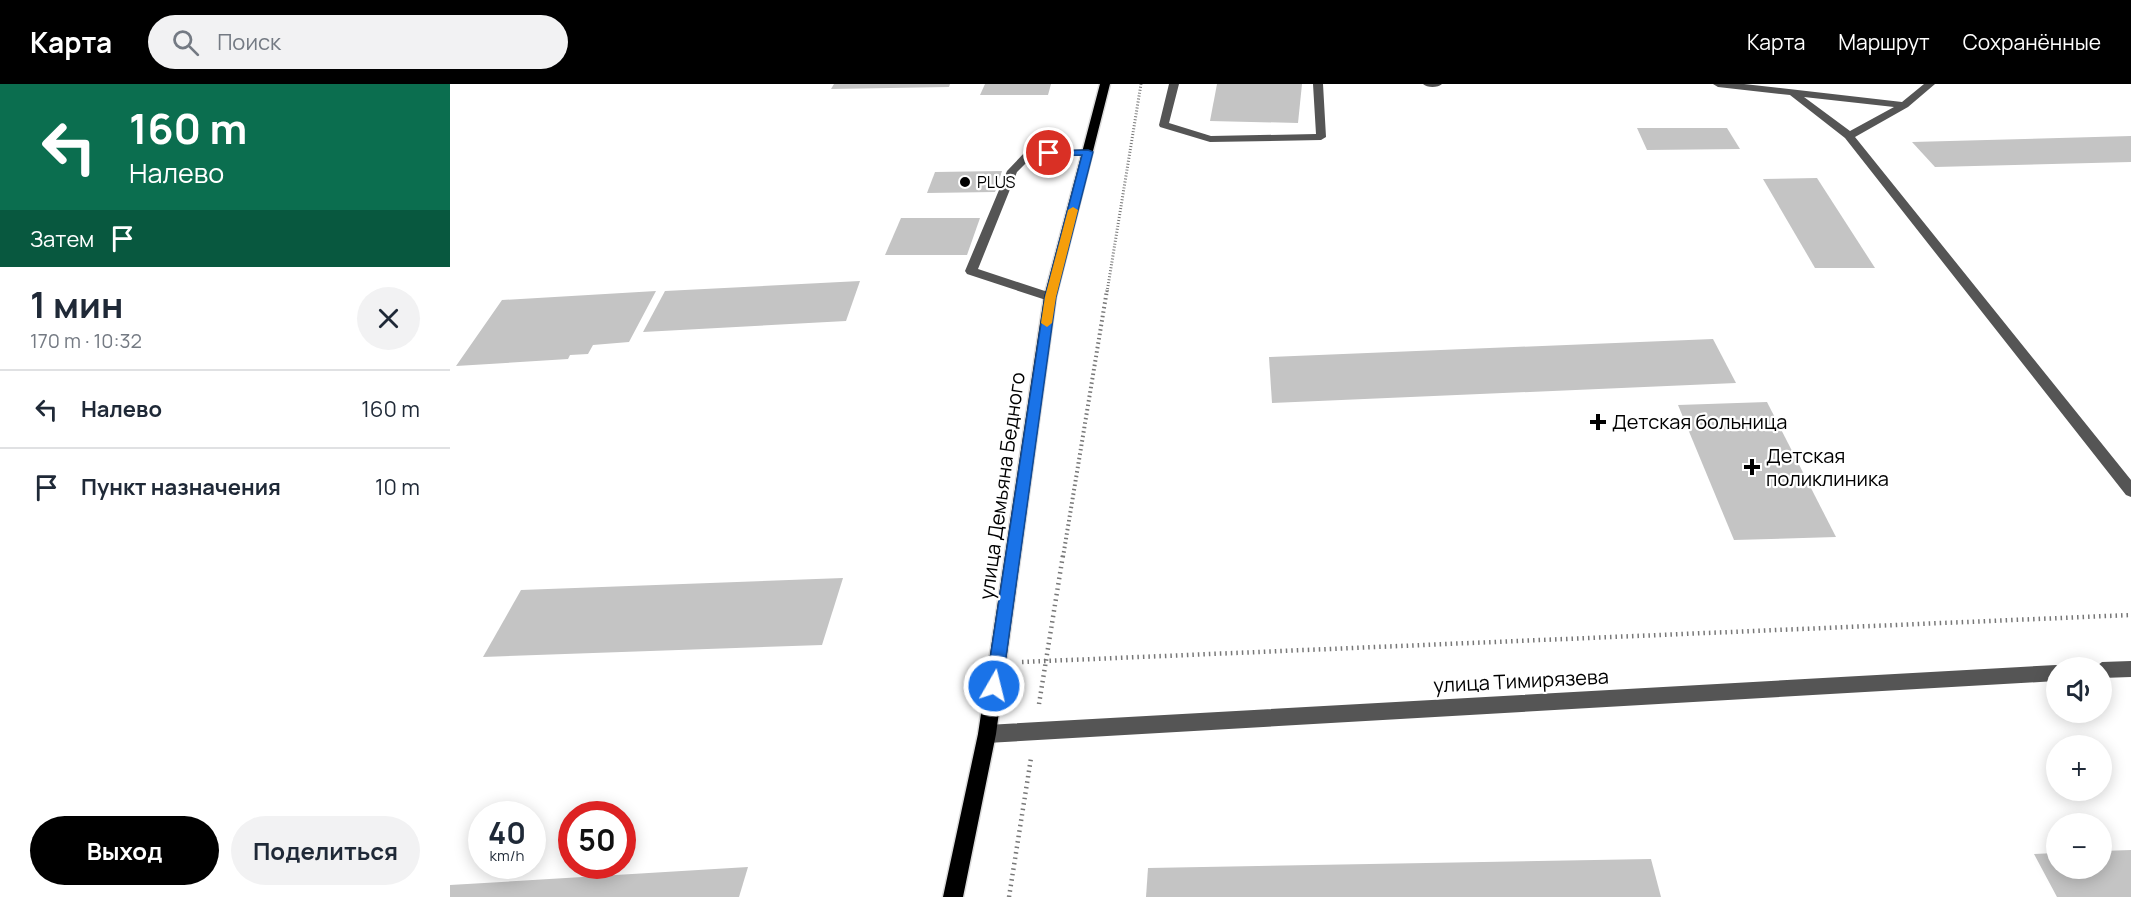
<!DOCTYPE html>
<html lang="ru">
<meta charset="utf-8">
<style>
:root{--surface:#fff;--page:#f2f2f3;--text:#1f2937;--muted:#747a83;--line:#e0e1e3;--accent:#000}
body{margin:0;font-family:Manrope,sans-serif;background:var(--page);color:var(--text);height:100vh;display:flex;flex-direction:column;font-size:22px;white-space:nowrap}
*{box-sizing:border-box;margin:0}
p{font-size:20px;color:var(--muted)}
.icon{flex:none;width:33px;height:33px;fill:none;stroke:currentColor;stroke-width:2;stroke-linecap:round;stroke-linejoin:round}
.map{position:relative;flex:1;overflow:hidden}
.panel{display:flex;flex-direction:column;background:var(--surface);width:450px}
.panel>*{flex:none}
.top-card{background:#0b6e4f;color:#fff;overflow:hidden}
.buttons{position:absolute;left:1596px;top:573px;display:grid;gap:12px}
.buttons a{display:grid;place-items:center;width:66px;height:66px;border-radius:50%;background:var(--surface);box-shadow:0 3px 15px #0003;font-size:30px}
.speed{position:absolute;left:18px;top:717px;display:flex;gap:12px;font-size:30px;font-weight:700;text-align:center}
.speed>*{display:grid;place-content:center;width:78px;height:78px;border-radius:50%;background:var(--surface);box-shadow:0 3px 15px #0003;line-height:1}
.speed small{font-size:15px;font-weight:400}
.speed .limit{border:9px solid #d22;background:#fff;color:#111}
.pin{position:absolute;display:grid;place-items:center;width:51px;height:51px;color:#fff;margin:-26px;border:3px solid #fff;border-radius:50%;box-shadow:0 2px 6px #0007}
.me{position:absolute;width:66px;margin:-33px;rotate:8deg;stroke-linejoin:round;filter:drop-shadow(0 0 4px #0008)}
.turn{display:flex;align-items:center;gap:21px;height:126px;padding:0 30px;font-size:27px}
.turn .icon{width:78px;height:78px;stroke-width:2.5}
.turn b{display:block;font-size:42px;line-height:51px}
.then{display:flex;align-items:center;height:57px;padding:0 30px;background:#0003;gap:12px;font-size:22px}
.round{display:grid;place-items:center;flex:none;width:63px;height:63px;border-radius:32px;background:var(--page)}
.headline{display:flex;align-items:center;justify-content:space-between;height:102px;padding:0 30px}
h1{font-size:36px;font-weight:700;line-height:45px}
.action{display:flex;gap:12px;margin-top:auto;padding:12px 30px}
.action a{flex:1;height:69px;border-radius:36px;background:var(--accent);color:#fff;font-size:24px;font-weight:700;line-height:69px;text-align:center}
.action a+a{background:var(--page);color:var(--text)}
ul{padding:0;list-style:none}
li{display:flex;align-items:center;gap:18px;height:78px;padding:0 30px;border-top:2px solid var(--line)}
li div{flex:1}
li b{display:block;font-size:22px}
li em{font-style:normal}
header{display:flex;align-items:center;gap:36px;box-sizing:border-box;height:84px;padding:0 30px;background:var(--accent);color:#fff}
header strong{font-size:28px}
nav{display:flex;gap:33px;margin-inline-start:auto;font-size:21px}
.search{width:420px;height:54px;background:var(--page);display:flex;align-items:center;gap:15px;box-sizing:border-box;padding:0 21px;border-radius:33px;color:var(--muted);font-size:22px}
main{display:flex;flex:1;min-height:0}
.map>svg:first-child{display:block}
.building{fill:#c4c4c4}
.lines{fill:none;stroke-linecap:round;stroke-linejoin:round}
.major-casing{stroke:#dbdbdb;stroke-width:3}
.path-far2{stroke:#777;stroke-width:3;stroke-dasharray:1 2;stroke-linecap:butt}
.path-far1{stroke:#777;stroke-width:4;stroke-dasharray:1.5 3;stroke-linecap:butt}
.path{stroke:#777;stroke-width:4.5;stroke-dasharray:1.5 4;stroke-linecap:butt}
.minor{fill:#555;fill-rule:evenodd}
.major{fill:#000;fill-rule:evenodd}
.route{fill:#1a73e8;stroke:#114b97;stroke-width:1.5}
.slow{fill:#f59e0b}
.poi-dot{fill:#000;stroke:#fff;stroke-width:2}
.labels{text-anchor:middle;stroke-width:4.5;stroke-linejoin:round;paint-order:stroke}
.far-poi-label{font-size:16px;fill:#000;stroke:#fff;text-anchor:start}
.poi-label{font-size:20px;fill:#000;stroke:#fff;text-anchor:start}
.street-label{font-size:20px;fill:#000;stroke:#fff}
</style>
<header>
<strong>Карта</strong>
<div class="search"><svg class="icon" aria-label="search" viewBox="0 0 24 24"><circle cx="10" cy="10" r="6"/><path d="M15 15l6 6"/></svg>Поиск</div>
<nav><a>Карта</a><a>Маршрут</a><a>Сохранённые</a></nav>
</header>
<main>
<section class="panel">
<div class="top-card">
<div class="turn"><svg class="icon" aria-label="left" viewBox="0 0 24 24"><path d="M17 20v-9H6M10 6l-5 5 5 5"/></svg><div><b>160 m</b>Налево</div></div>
<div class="then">Затем<svg class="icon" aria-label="arrive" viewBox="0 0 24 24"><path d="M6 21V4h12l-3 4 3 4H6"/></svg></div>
</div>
<div class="headline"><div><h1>1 мин</h1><p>170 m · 10:32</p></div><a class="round"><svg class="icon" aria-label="close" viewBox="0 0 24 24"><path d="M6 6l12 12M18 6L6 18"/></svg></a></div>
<ul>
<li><svg class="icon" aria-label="left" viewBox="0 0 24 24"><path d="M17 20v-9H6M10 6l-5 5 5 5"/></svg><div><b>Налево</b></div><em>160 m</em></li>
<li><svg class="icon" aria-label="arrive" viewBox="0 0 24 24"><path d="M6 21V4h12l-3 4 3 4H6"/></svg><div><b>Пункт назначения</b></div><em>10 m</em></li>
</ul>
<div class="action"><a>Выход</a><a>Поделиться</a></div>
</section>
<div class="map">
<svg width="1681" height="813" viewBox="0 0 1681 813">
<rect width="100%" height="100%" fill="#fff"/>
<g class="building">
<path d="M384,0h116l-1,3 -118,2z"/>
<path d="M535,0h66l-3,11h-68z"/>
<path d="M767,0h85l-4,39 -88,-2z"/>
<path d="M1187,44h90l13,21 -93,1z"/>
<path d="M1681,52v26l-196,5 -23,-25z"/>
<path d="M552,87l-7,21 -68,1 8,-21z"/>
<path d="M1367,94l58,90h-60l-52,-89z"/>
<path d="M451,134h79l-13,37h-82z"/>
<path d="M410,197l-14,40 -203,11 22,-41z"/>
<path d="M206,207l-27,51 -36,3 -5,9 -18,1 -2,4 -112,7 46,-66z"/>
<path d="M1263,255l23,44 -464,20 -3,-46z"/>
<path d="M1317,318l69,135 -102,3 -56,-135z"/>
<path d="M393,494l-21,67 -339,12 38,-67z"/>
<path d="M1681,766v47h-74l-23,-43 22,-1v15h46v-17z"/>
<path d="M1201,775l10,38h-515l2,-29z"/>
<path d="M298,783l-9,30h-289v-12z"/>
</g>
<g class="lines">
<defs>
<path id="major" d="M650,0h10l-54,213 -60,437 -33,163h-20l35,-163 66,-437z"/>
</defs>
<use href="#major" class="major-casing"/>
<path class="path-far2" d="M657,208l34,-208"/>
<path class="path-far1" d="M613,473l44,-267"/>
<g class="path">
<path d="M572,578l1109,-47"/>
<path d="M589,620l24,-149"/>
<path d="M559,813l22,-139"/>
</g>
<g class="minor">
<path d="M719,0h10l-10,39 42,13 105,-2 -3,-50h10l3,53 -5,3 -111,2 -50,-15 -1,-2z"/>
<path d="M973,0h19c-4,4 -15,4 -19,0z"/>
<path d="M1263,0h31l158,18 22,-18h11l-27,23 -53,30 276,343v17l-5,-2 -281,-357 -55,-43 -72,-8zM1354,13l90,10 -44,24z"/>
<path d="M638,65l5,3 -1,2 -60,3 -15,15 -39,97 76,25 2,3 -2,3h-8l-79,-26 -2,-3 42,-100 18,-19z"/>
<path d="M1681,577v16l-29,1v-10h-8l8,-6z"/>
<path d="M1606,581l6,3h-6v13l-1069,62 -6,-3 -3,-6 3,-6 6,-3z"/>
</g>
<use href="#major" class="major"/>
</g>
<path class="route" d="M638,66l5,2 -37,145 -54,389 -2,6 -6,2 -5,-2 -3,-6 59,-389 37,-142 -33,1 -5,-3 5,-2z"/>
<path class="slow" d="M623,123l5,3 -22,87 -4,26 -5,4 -6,-4 4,-26 23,-87z"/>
<g class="poi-dot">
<circle cx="515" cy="98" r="6"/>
<path d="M1145 329h6v6h6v6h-6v6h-6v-6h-6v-6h6z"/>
<path d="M1299 374h6v6h6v6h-6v6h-6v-6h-6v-6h6z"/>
</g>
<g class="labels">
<g class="far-poi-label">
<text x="527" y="104">PLUS</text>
</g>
<g class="poi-label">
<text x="1162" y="345">Детская больница</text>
<text x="1316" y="379">Детская<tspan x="1316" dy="23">поликлиника</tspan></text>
</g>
<g class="street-label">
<text transform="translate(552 402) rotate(-82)" y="7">улица Демьяна Бедного</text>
<text transform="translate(1071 597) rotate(-3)" y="7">улица Тимирязева</text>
</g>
</g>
</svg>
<div class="buttons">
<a><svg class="icon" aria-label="sound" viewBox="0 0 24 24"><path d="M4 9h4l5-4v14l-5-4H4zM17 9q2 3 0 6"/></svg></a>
<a>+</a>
<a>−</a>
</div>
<div class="speed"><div>40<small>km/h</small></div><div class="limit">50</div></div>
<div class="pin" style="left:599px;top:69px;background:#d93025"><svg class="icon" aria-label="arrive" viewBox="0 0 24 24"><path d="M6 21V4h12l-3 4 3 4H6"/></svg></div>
<svg class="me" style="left:544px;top:602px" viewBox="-20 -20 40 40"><circle r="17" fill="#1a73e8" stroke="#fff" stroke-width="3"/><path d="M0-11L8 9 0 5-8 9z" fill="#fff"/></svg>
</div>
</main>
